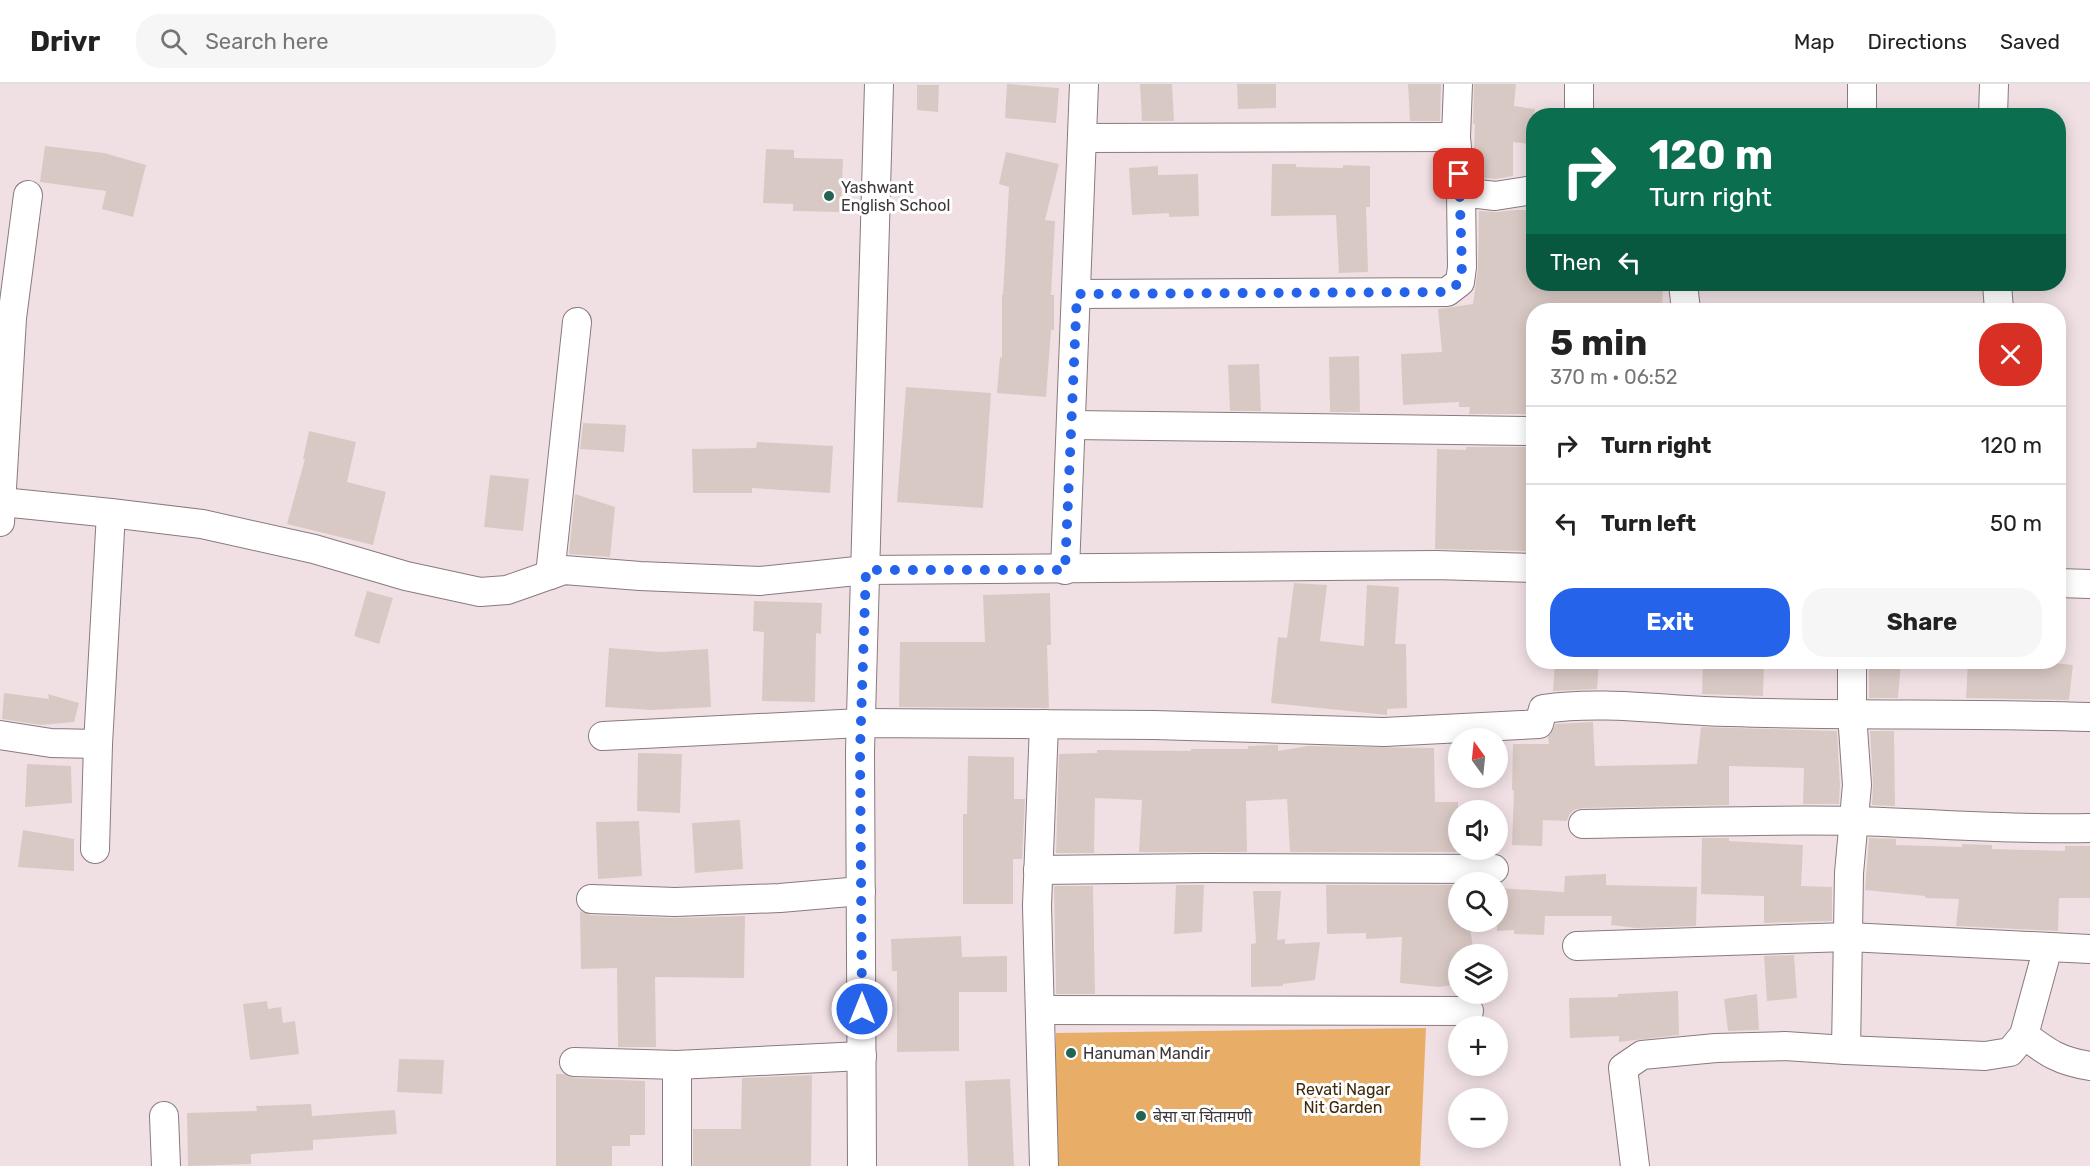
<!DOCTYPE html>
<meta charset="utf-8">
<style>
:root{--surface:#fff;--page:#f6f6f6;--text:#222;--muted:#767676;--line:#e0e0e0;--accent:#2563eb}
body{margin:0;font-family:Rubik,"Noto Sans Devanagari",sans-serif;background:var(--page);color:var(--text);height:100vh;display:flex;flex-direction:column;font-size:22px;white-space:nowrap}
*{box-sizing:border-box;margin:0}
p{font-size:20px;color:var(--muted)}
.icon{flex:none;width:33px;height:33px;fill:none;stroke:currentColor;stroke-width:2;stroke-linecap:round;stroke-linejoin:round}
.map{position:relative;flex:1;overflow:hidden}
.side{position:absolute;left:1526px;top:219px;width:540px;height:366px;display:flex;flex-direction:column;background:var(--surface);border-radius:24px;box-shadow:0 3px 15px #0003}
.side>*{flex:none}
.top-card{position:absolute;left:1526px;top:24px;width:540px;height:183px;border-radius:24px;box-shadow:0 3px 15px #0003;background:#0b6e4f;color:#fff;overflow:hidden}
.needle{width:39px;rotate:345deg}
.controls{position:absolute;left:1448px;top:644px;display:grid;gap:12px}
.controls a{display:grid;place-items:center;width:60px;height:60px;border-radius:50%;background:var(--surface);box-shadow:0 3px 15px #0003;font-size:30px}
.pin{position:absolute;display:grid;place-items:center;width:51px;height:51px;color:#fff;margin:-26px;border-radius:12px;box-shadow:0 3px 9px #0006}
.me{position:absolute;width:66px;margin:-33px;rotate:0deg;stroke-linejoin:round;filter:drop-shadow(0 0 4px #0008)}
.turn{display:flex;align-items:center;gap:21px;height:126px;padding:0 24px;font-size:27px}
.turn .icon{width:78px;height:78px;stroke-width:2.5}
.turn b{display:block;font-size:42px;line-height:51px}
.then{display:flex;align-items:center;height:57px;padding:0 24px;background:#0003;gap:12px;font-size:22px}
.round{display:grid;place-items:center;flex:none;width:63px;height:63px;border-radius:24px;background:var(--page)}
.overview{display:flex;align-items:center;justify-content:space-between;height:102px;padding:0 24px}
h1{font-size:36px;font-weight:700;line-height:45px}
.button{display:flex;gap:12px;margin-top:auto;padding:12px 24px}
.button a{flex:1;height:69px;border-radius:24px;background:var(--accent);color:#fff;font-size:24px;font-weight:700;line-height:69px;text-align:center}
.button a+a{background:var(--page);color:var(--text)}
ul{padding:0;list-style:none}
li{display:flex;align-items:center;gap:18px;height:78px;padding:0 24px;border-top:2px solid var(--line)}
li div{flex:1}
li b{display:block;font-size:22px}
li em{font-style:normal}
header{display:flex;align-items:center;gap:36px;box-sizing:border-box;height:84px;padding:0 30px;background:var(--surface);border-bottom:2px solid var(--line)}
header strong{font-size:28px}
nav{display:flex;gap:33px;margin-inline-start:auto;font-size:21px}
.search{width:420px;height:54px;background:var(--page);display:flex;align-items:center;gap:15px;box-sizing:border-box;padding:0 21px;border-radius:24px;color:var(--muted);font-size:22px}
.map>svg:first-child{display:block}
.green{fill:#e8ae68}
.building{fill:#d9c9c5}
.lines{fill:none;stroke-linecap:round;stroke-linejoin:round}
.minor-casing{stroke:#897a7d;stroke-width:30}
.minor{stroke:#fff;stroke-width:28}
.route{stroke:#2563eb;stroke-width:10;stroke-dasharray:0 18}
.poi-dot{fill:#236352;stroke:#fff;stroke-width:2}
.labels{text-anchor:middle;stroke-width:6;stroke-linejoin:round;paint-order:stroke}
.poi-label{font-size:16px;fill:#3d3638;stroke:#fff;text-anchor:start}
.park-label{font-size:16px;fill:#402809;stroke:#fff}
</style>
<header>
<strong>Drivr</strong>
<div class="search"><svg class="icon" aria-label="search" viewBox="0 0 24 24"><circle cx="10" cy="10" r="6"/><path d="M15 15l6 6"/></svg>Search here</div>
<nav><a>Map</a><a>Directions</a><a>Saved</a></nav>
</header>
<div class="map">
<svg width="2090" height="1082" viewBox="0 0 2090 1082">
<rect width="100%" height="100%" fill="#f0e0e3"/>
<path class="green" d="M1426,944l-6,138h-366l2,-133z"/>
<g class="building">
<path d="M1007,0l52,4 -3,35 -51,-5z"/>
<path d="M1140,0h32l2,37h-32z"/>
<path d="M1237,0h39v24l-38,1z"/>
<path d="M1408,0h33l-1,37h-30z"/>
<path d="M1474,0h42l-2,22 21,3 -5,35 -17,-2v34l-18,3 -19,-2 -2,-29 1,-24h-2z"/>
<path d="M917,1h22l-1,27 -21,-2z"/>
<path d="M45,62l59,7 42,12 -13,52 -31,-8 4,-18 -66,-9z"/>
<path d="M766,65l28,1v8l49,1 -2,53 -48,-1v-7l-30,-1z"/>
<path d="M1006,68l53,12 -14,56 10,1 -4,74h3v35h-3l-5,67 -49,-4 3,-36 2,1v-63h1l6,-108 -10,-3z"/>
<path d="M1272,80h24v3l47,1v-3l27,1v41h-4l2,65 -29,1 -3,-58 -65,1z"/>
<path d="M1158,82v9l40,-1 1,42 -30,1v-4l-37,2 -3,-47z"/>
<path d="M1515,126h18v74h130l-1,26h-129v104h-64l1,-7h-11v-5l-56,3 -2,-51 41,-2 -4,-43 35,-5 5,-35 1,-58 18,1z"/>
<path d="M1359,272l1,56h-30l-1,-55z"/>
<path d="M1259,280l2,47h-31l-2,-46z"/>
<path d="M906,303l85,6 -8,115 -86,-6z"/>
<path d="M583,339l43,2 -2,27 -44,-3z"/>
<path d="M309,347l47,11 -9,40 39,10 -13,53 -86,-21 18,-65h-2z"/>
<path d="M757,358l76,4 -3,47 -78,-5v5h-59l-1,-44 64,-1z"/>
<path d="M1466,363h63l2,104 -96,-2 2,-100 29,1z"/>
<path d="M490,391l39,4 -6,52 -39,-4z"/>
<path d="M575,410l40,13 -5,50 -41,-3z"/>
<path d="M1294,499l33,2 -7,56 44,5 3,-61 32,2 -4,57h11l1,64 -20,1v6l-116,-12 7,-66 9,1z"/>
<path d="M367,507l26,7 -14,46 -25,-8z"/>
<path d="M1050,509l1,52h-4l2,63 -150,-1 1,-65h85l-2,-47z"/>
<path d="M754,517l68,2 -1,31 -5,-1 -1,69 -53,-1 2,-69 -11,-1z"/>
<path d="M609,564l52,4 47,-3 3,58 -59,3 -47,-3z"/>
<path d="M1555,578h44l-2,27 -44,2z"/>
<path d="M1703,578h61l-1,34 -61,-2z"/>
<path d="M1869,578h32l-3,36h-29z"/>
<path d="M1968,578h75l30,3 -4,35 -103,-2z"/>
<path d="M4,609l45,6 -1,-5 31,9 -5,19 -33,3 -39,-6z"/>
<path d="M1593,638l2,44 102,-2 4,-37 136,4 3,54 -1,19h-36l1,-36 -75,-2v39l-147,3 -8,2 -5,5 -2,6 -24,-1 -1,26 -30,-1 2,-54 -2,-1 1,-46h36l-1,-7 8,-13z"/>
<path d="M1870,647h24l1,75 -23,-1 1,-21z"/>
<path d="M1272,661h6v6l30,-5 126,2 1,54h23v47h8v3h-176l-3,-53 -41,2 1,51h-108l3,-52 -47,-2 -1,55h-38l3,-99 38,-1v-3l94,1v-2h57v-3z"/>
<path d="M638,669l44,1 -2,59 -43,-2z"/>
<path d="M968,672l46,1v42h11l-3,60h-9v45h-50v-90h4z"/>
<path d="M27,680l44,2 1,37 -47,4z"/>
<path d="M740,736l3,49 -48,4 -3,-50z"/>
<path d="M639,737l3,55 -44,3 -2,-57z"/>
<path d="M23,746l51,9v32l-56,-4z"/>
<path d="M1702,754h27v3l74,4 -2,41 31,1v34l-68,2v-27l-63,-2z"/>
<path d="M1869,754l27,1v6l66,2v-3l30,1v4l73,2v-5h25v52h-31l-1,33 -102,-5 3,-27 -34,-1v-2l-60,-6z"/>
<path d="M1606,790v11l91,2 -1,39 -60,2 -25,-3 1,-9h-67l-1,19 -30,-1v-4l-17,1v-43l67,4 1,-16z"/>
<path d="M1176,801h28l-2,47 -28,2z"/>
<path d="M1326,801h132v36h11l5,33h-16v30l-19,3 -39,-4 2,-46 -36,2v-6l-39,1z"/>
<path d="M1054,802h39l2,108h-39z"/>
<path d="M1253,807h28l-4,49 8,-1v5l35,-2 -5,38 -32,4v2l-32,1v-43l5,-1z"/>
<path d="M580,827l10,4 84,3 71,-2 -1,62 -89,-1 1,70h-38l-1,-79 -36,1z"/>
<path d="M961,852l1,21 45,-1v36h-48v59l-62,1v-81h-5l-1,-32z"/>
<path d="M1794,871l3,43 -30,3 -3,-45z"/>
<path d="M1678,907l1,44 -60,7v-6l-49,2 -1,-40 49,-1v-3z"/>
<path d="M1757,910l2,36 -31,1 -4,-32z"/>
<path d="M267,917l1,8 13,-2 2,16 12,-2 4,33 -49,6 -7,-56z"/>
<path d="M399,975l45,1 -2,34 -45,-2z"/>
<path d="M556,990h7l11,4 71,3v54h-15v11h-18v20h-56z"/>
<path d="M812,991l-1,91h-118v-37h48l1,-51z"/>
<path d="M1010,995l4,87h-46l-3,-85z"/>
<path d="M311,1020l1,12 83,-6 2,24 -84,6v10l-62,4v10l-63,2 -1,-53 70,-2 -1,-5z"/>
</g>
<g class="lines">
<defs>
<g id="minor">
<path d="M1458,0l-2,53 5,55 34,4 38,-6"/>
<path d="M1579,32v-32"/>
<path d="M1862,32v-32"/>
<path d="M1993,32l1,-32"/>
<path d="M1082,54l374,-1"/>
<path d="M1683,200l3,26"/>
<path d="M1997,200l2,26"/>
<path d="M1076,210l371,-2 13,-10 2,-15 -1,-75"/>
<path d="M1071,341l462,6"/>
<path d="M2,418l109,11 91,11 112,25 92,27 74,16 27,-2 57,-20 76,6 120,5 106,-11 570,-5 97,3"/>
<path d="M0,438l12,-204 16,-123"/>
<path d="M1065,486l19,-486"/>
<path d="M550,491l27,-253"/>
<path d="M2058,499l32,1"/>
<path d="M1044,640l-7,182 7,260"/>
<path d="M0,651l51,8 47,1"/>
<path d="M603,652l258,-13 293,2 230,7 155,-8 4,-15c62,-9 125,2 187,3 120,4 240,1 360,5"/>
<path d="M1583,740c90,-1 180,-5 270,-3 79,2 157,9 237,7"/>
<path d="M95,765l3,-105 13,-231"/>
<path d="M1038,786l168,-2 288,1"/>
<path d="M591,815l84,3 105,-4 81,-7"/>
<path d="M1577,862l271,-9 242,12"/>
<path d="M1041,926l428,1"/>
<path d="M2024,951c24,18 35,26 66,31"/>
<path d="M1846,966l139,6 25,-4 14,-17 24,-88"/>
<path d="M574,978l103,3 185,-9"/>
<path d="M164,1032l2,50"/>
<path d="M677,1082v-101"/>
<path d="M862,1082l-2,-415 19,-667"/>
<path d="M1635,1082l-12,-98 19,-13 74,-7 69,-2 61,4 3,-177 8,-88 -5,-71v-52"/>
</g>
</defs>
<use href="#minor" class="minor-casing"/>
<use href="#minor" class="minor"/>
</g>
<g class="lines">
<path class="route" d="M862,925l-2,-258 6,-181h199l12,-276 370,-2 13,-10 2,-15 -3,-93"/>
</g>
<g class="poi-dot">
<circle cx="829" cy="112" r="6"/>
<circle cx="1071" cy="969" r="6"/>
<circle cx="1141" cy="1032" r="6"/>
</g>
<g class="labels">
<g class="poi-label">
<text x="841" y="109">Yashwant<tspan x="841" dy="18">English School</tspan></text>
<text x="1083" y="975">Hanuman Mandir</text>
<text x="1153" y="1038">बेसा चा चिंतामणी</text>
</g>
<g class="park-label">
<text x="1343" y="1011">Revati Nagar<tspan x="1343" dy="18">Nit Garden</tspan></text>
</g>
</g>
</svg>
<div class="controls">
<a><svg class="needle" viewBox="-14 -14 28 28"><path d="M0-13l5 13h-10z" fill="#e53935"/><path d="M0 13l5-13h-10z" fill="#767676"/></svg></a>
<a><svg class="icon" aria-label="sound" viewBox="0 0 24 24"><path d="M4 9h4l5-4v14l-5-4H4zM17 9q2 3 0 6"/></svg></a>
<a><svg class="icon" aria-label="search" viewBox="0 0 24 24"><circle cx="10" cy="10" r="6"/><path d="M15 15l6 6"/></svg></a>
<a><svg class="icon" aria-label="layers" viewBox="0 0 24 24"><path d="M12 4l9 5-9 5-9-5zM3 14l9 5 9-5"/></svg></a>
<a>+</a>
<a>−</a>
</div>
<div class="pin" style="left:1459px;top:90px;background:#d93025"><svg class="icon" aria-label="arrive" viewBox="0 0 24 24"><path d="M6 21V4h12l-3 4 3 4H6"/></svg></div>
<svg class="me" style="left:862px;top:925px" viewBox="-20 -20 40 40"><circle r="17" fill="#2563eb" stroke="#fff" stroke-width="3"/><path d="M0-11L8 9 0 5-8 9z" fill="#fff"/></svg>
<div class="top-card">
<div class="turn"><svg class="icon" aria-label="right" viewBox="0 0 24 24"><path d="M7 20v-9h11M14 6l5 5-5 5"/></svg><div><b>120 m</b>Turn right</div></div>
<div class="then">Then<svg class="icon" aria-label="left" viewBox="0 0 24 24"><path d="M17 20v-9H6M10 6l-5 5 5 5"/></svg></div>
</div>
<section class="side">
<div class="overview"><div><h1>5 min</h1><p>370 m · 06:52</p></div><a class="round" style="background:#d93025;color:#fff"><svg class="icon" aria-label="close" viewBox="0 0 24 24"><path d="M6 6l12 12M18 6L6 18"/></svg></a></div>
<ul>
<li><svg class="icon" aria-label="right" viewBox="0 0 24 24"><path d="M7 20v-9h11M14 6l5 5-5 5"/></svg><div><b>Turn right</b></div><em>120 m</em></li>
<li><svg class="icon" aria-label="left" viewBox="0 0 24 24"><path d="M17 20v-9H6M10 6l-5 5 5 5"/></svg><div><b>Turn left</b></div><em>50 m</em></li>
</ul>
<div class="button"><a>Exit</a><a>Share</a></div>
</section>
</div>
